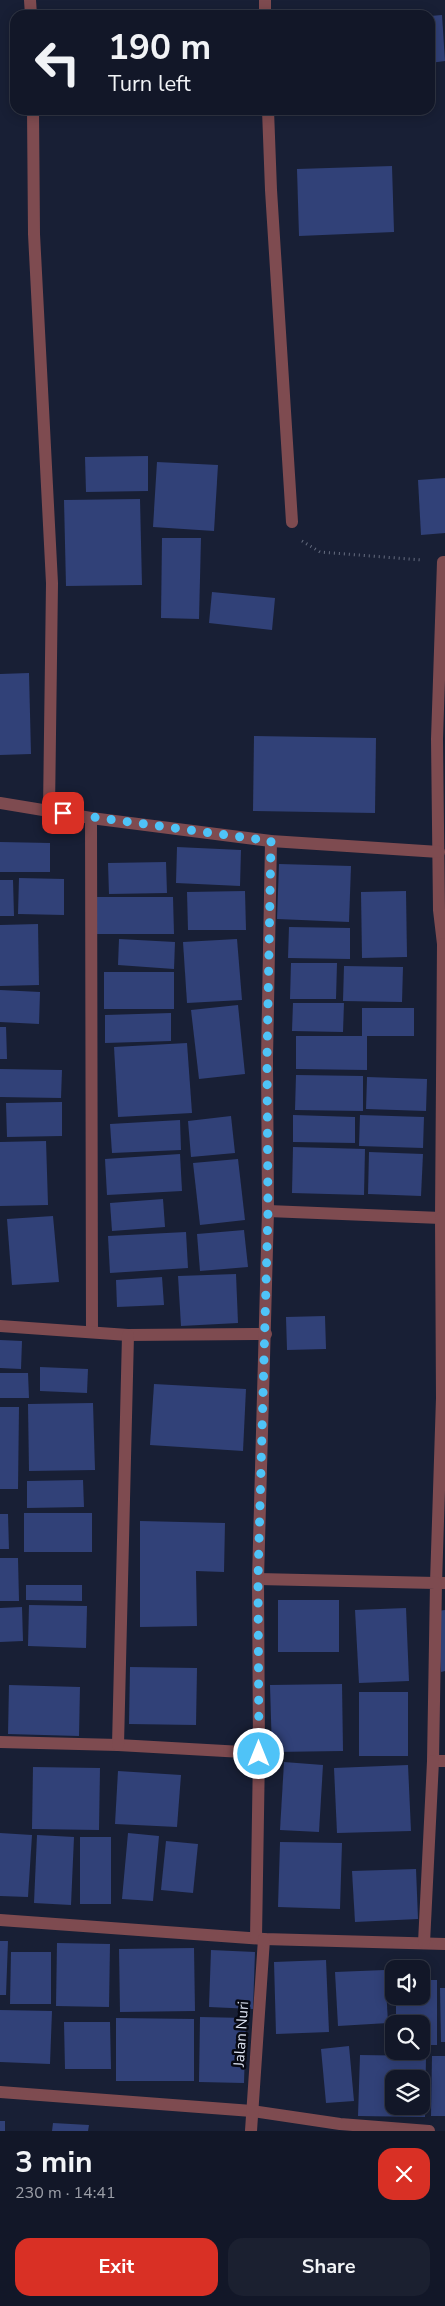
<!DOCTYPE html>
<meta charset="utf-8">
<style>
:root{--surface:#121728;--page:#1b2030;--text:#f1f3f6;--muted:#9c9fa8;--line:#313645;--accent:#d93025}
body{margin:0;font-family:"Nunito Sans",sans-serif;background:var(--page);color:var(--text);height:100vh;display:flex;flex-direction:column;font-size:19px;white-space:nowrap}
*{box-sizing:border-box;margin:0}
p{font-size:16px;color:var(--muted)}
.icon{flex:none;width:28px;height:28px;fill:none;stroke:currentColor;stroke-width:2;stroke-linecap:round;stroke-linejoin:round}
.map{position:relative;height:2131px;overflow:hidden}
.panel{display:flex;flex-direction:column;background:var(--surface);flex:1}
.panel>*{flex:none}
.guide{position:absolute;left:10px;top:10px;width:425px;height:105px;border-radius:15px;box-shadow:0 2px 12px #0003,0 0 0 1px var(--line);background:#121728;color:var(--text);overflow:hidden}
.tools{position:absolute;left:385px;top:1960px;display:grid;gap:10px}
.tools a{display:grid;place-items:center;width:45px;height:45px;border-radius:10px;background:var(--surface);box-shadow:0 2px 12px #0003,0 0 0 1px var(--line);font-size:25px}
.pin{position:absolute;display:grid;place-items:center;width:42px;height:42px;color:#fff;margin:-21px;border-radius:10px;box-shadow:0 2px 8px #0006}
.me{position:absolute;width:55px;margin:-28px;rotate:0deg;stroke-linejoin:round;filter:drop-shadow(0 0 4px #0008)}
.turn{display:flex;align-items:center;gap:18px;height:105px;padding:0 15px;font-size:22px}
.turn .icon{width:65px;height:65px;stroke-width:2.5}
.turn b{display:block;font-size:35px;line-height:42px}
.round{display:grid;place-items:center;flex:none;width:52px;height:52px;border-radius:15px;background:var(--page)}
.overview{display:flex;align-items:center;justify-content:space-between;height:85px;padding:0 15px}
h1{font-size:30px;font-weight:700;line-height:38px}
.cta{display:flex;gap:10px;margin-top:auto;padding:10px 15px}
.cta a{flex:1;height:58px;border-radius:15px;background:var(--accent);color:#fff;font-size:20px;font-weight:700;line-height:58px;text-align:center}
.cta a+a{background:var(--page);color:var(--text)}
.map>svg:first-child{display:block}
.building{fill:#314178;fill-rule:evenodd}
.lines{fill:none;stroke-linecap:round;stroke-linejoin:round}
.path{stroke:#676e81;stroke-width:3;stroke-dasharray:1 4;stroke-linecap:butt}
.minor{stroke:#7e4b50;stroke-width:12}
.route{stroke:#4fc3f7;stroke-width:9;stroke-dasharray:0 16.2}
.labels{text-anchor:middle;stroke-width:5;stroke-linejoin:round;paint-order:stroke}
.street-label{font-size:15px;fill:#dee4f3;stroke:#070913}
</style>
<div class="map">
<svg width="445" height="2131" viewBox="0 0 445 2131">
<rect width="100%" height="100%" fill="#181f35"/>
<g class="building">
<path d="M442,15l3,46 -15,2v-47z"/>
<path d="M392,166l2,66 -95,4 -2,-67z"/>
<path d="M148,456v35l-62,1 -1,-35z"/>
<path d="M157,462l61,3 -4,66 -61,-4z"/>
<path d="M445,478v55l-24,2 -3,-55z"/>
<path d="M140,499l2,86 -76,1 -2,-86z"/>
<path d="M162,538h39l-2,81 -38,-1z"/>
<path d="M212,592l63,6 -3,32 -63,-7z"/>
<path d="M29,673l2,81 -31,1v-81z"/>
<path d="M254,736l122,2 -1,75 -122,-2z"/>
<path d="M0,842l50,1v29h-50z"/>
<path d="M177,847l64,3 -1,36 -64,-3z"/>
<path d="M166,862l1,31 -58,1 -1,-31z"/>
<path d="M279,864l72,2 -2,56 -72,-3z"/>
<path d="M19,878l45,1v36l-46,-1z"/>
<path d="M0,880h13l1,36h-14z"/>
<path d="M245,891l1,39h-58l-1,-38z"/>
<path d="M406,891l1,66 -45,1 -1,-66z"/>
<path d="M94,897h79l1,37h-79z"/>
<path d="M38,924l1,61 -39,1v-61z"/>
<path d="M289,927l61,1v31l-62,-1z"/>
<path d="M119,939l56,3 -1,27 -56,-4z"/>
<path d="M237,939l5,61 -55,3 -4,-61z"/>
<path d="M291,963h46l-1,36h-46z"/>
<path d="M344,966l59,1 -1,35 -59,-1z"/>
<rect x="104" y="972" width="70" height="37"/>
<path d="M0,990l40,2 -1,32 -39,-2z"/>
<path d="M293,1003h51l-1,29 -51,-1z"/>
<path d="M238,1005l7,69 -46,5 -8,-69z"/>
<path d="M362,1008h52v28h-47v34l-71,-1v-33h66z"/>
<path d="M171,1013v28l-66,2v-28z"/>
<path d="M0,1027h6l1,32h-7z"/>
<path d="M187,1043l5,70 -74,4 -4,-70z"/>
<path d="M0,1069l62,1 -1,28 -61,-1z"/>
<path d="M296,1075l67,1v35l-68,-1z"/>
<path d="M367,1077l60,2 -1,32 -60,-2z"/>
<path d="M62,1102v34l-55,1 -1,-34z"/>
<path d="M293,1115l62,2v26l-62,-1z"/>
<path d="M360,1115l64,2 -1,31 -64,-2z"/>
<path d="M231,1116l4,37 -44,4 -3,-36z"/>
<path d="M180,1120l1,30 -69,3 -2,-29z"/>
<path d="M46,1141l2,64 -48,1v-64z"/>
<path d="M293,1147l72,2 -1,46 -72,-2z"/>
<path d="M369,1152l54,2 -2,42 -53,-2z"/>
<path d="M180,1154l2,37 -75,4 -2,-36z"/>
<path d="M238,1159l7,61 -45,5 -7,-62z"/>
<path d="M163,1199l2,28 -53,4 -2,-28z"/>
<path d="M53,1216l6,66 -47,3 -5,-66z"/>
<path d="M244,1230l4,37 -48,4 -3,-37z"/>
<path d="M186,1232l2,36 -78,5 -2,-37z"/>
<path d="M236,1274l2,49 -57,3 -3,-50z"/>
<path d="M162,1277l2,28 -47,2 -1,-27z"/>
<path d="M325,1316l1,33 -39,1 -1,-33z"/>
<path d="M0,1340l22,1 -1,28 -21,-1z"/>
<path d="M40,1367l48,2 -1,24 -47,-2z"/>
<path d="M0,1373h28l1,25h-29z"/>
<path d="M154,1384l92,5 -3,62 -93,-6z"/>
<path d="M93,1403l2,67 -66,1 -1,-67z"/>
<path d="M0,1407h19l-1,82h-18z"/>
<path d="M83,1480l1,27 -57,1v-27z"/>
<rect x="24" y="1513" width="68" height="39"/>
<path d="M0,1514h8l1,35h-9z"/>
<path d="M140,1521l85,2 -1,49 -28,-1 1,55 -57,1z"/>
<path d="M0,1558h18l1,43h-19z"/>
<path d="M26,1585h56v16l-56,-1z"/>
<rect x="278" y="1600" width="61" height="52"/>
<path d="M29,1605l58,1 -1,42 -58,-2z"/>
<path d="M22,1607l1,34 -23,1v-34z"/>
<path d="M406,1608l3,73 -50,2 -4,-73z"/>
<path d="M445,1610v61l-4,1 -4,-61z"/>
<path d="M130,1667l67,1 -1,57 -67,-1z"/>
<path d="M342,1684l1,67 -71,1 -2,-67z"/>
<path d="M9,1685l71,2 -1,49 -71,-2z"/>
<rect x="359" y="1692" width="49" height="64"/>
<path d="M284,1762l39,3 -4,67 -39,-2z"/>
<path d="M408,1765l3,66 -74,2 -3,-65z"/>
<path d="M33,1767l67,1 -1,62 -67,-1z"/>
<path d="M118,1771l63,4 -4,52 -62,-3z"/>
<path d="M0,1833l32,2 -4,62 -28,-1z"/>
<path d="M128,1833l31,3 -6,65 -31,-2z"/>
<path d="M37,1835l37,2 -3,68 -37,-2z"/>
<rect x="80" y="1837" width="31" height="67"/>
<path d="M166,1841l32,3 -5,49 -32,-3z"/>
<path d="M280,1842l62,1 -2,66 -62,-2z"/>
<path d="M416,1869l2,50 -63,3 -3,-51z"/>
<path d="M0,1941h8l-2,54h-6z"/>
<path d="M57,1943l53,1 -1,63 -53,-1z"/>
<path d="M194,1948l1,63 -75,1 -1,-63z"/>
<path d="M211,1950l44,2 -2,57 -44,-2z"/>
<path d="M11,1952h40v52h-41z"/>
<path d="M326,1960l3,72 -53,2 -2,-72z"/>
<path d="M385,1970l3,53 -50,3 -3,-54z"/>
<path d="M421,1980h16v65h-16v-21h-25v-28h25z"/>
<path d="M440,1988h5v54h-4z"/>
<path d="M0,2010l52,1 -2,53 -50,-2z"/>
<path d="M200,2017l46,1 -2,65 -45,-1z"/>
<path d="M116,2018l78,1v62h-78z"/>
<path d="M64,2022h46l1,47h-46z"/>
<path d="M349,2046l5,55 -28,2 -5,-54z"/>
<path d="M360,2055l66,1 -1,61 -67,-1zM394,2079h27v27h-27z"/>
<path d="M432,2056h13v60h-14z"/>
<rect x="0" y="2121" width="5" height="10"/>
<path d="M53,2123l36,2 -1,6h-36z"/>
</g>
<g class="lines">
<path class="path" d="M302,541l18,11 102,8"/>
<g class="minor">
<path d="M30,0l1,15"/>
<path d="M265,0v15"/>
<path d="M33,110l1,124 18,349 -3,227"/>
<path d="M268,110l3,80 21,332"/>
<path d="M445,562h-2l-6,177 2,171 4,34h2"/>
<path d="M0,803l91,15 180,23 168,11"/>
<path d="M91,818l1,514"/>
<path d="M271,841l-4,218 1,152 173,7 2,-274"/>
<path d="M445,1218h-4l1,180 -6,185h9"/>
<path d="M0,1326l128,9 138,-1"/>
<path d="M258,1579l178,4 -3,178h12"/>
<path d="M0,1742l118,3 141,8"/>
<path d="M118,1745l10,-410"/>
<path d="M0,1920l264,19 181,5"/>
<path d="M256,1938l3,-185 -1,-174 10,-368"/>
<path d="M424,1943l9,-182"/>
<path d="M0,2092l252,19 88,13 89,7"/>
<path d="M251,2131l13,-192"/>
</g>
</g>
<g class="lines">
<path class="route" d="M63,813l208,28 -4,218 1,152 -10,368 1,175"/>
</g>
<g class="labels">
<g class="street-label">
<text transform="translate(241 2034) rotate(-86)" y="5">Jalan Nuri</text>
</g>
</g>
</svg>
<div class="tools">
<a><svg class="icon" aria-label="sound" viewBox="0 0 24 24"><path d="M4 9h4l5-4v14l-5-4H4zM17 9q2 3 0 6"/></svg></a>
<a><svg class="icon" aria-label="search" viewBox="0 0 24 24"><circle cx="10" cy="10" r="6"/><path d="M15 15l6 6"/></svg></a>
<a><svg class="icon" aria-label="layers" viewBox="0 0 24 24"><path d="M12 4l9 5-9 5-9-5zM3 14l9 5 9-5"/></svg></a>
</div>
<div class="pin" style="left:63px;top:813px;background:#d93025"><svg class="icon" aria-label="arrive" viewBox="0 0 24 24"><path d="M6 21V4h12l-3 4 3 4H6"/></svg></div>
<svg class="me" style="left:259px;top:1754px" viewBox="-20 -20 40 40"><circle r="17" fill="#4fc3f7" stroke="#fff" stroke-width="3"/><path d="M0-11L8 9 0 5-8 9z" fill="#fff"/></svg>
<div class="guide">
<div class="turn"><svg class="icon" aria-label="left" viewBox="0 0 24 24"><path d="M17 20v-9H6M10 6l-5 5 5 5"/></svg><div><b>190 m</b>Turn left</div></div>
</div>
</div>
<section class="panel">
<div class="overview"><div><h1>3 min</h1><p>230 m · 14:41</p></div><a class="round" style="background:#d93025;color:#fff"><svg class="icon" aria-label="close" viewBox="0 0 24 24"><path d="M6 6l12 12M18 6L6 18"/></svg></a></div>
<div class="cta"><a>Exit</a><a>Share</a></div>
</section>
